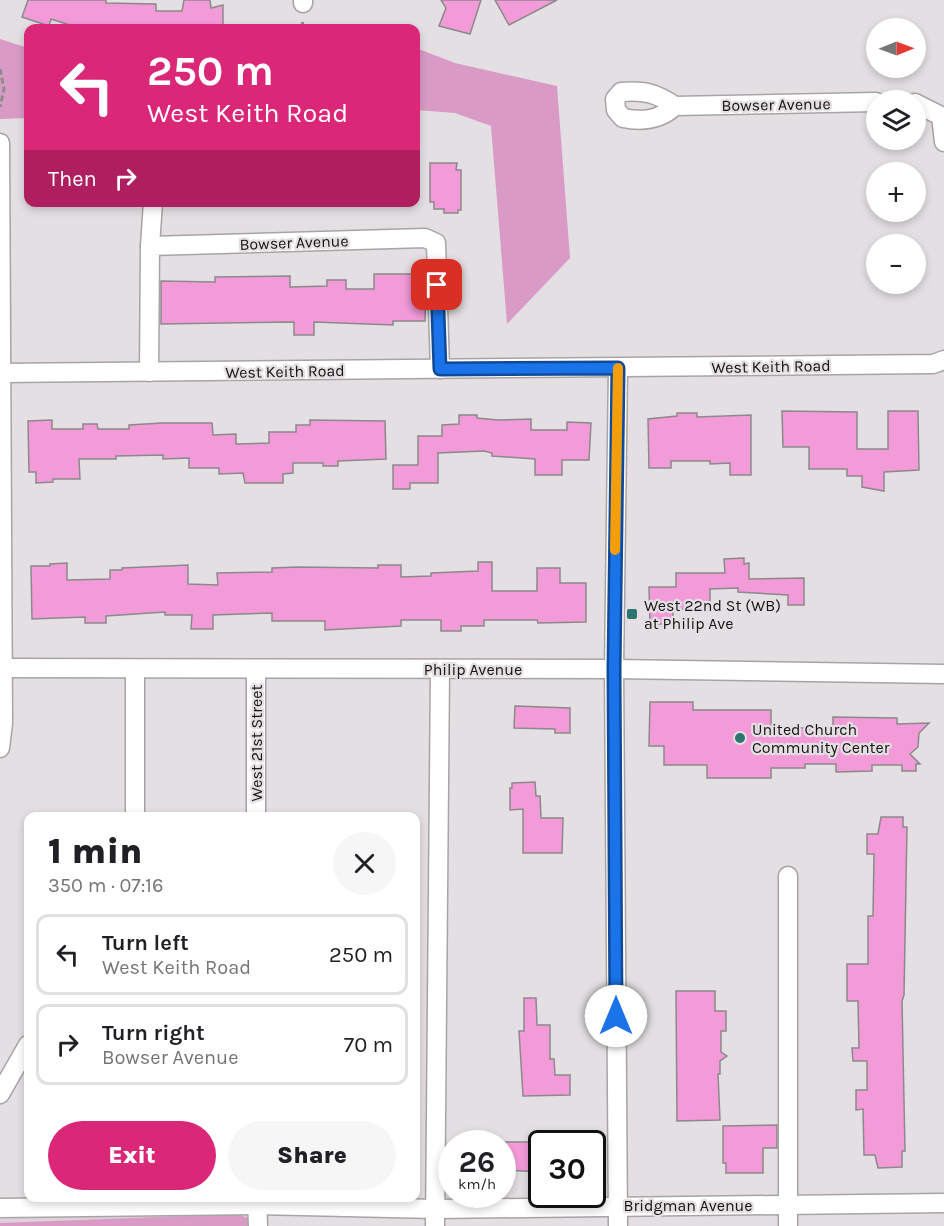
<!DOCTYPE html>
<meta charset="utf-8">
<style>
:root{--surface:#fff;--page:#f6f6f6;--text:#202124;--muted:#757577;--line:#e0e0e0;--accent:#db2777}
body{margin:0;font-family:Karla,sans-serif;background:var(--page);color:var(--text);height:100vh;display:flex;flex-direction:column;font-size:22px;white-space:nowrap}
*{box-sizing:border-box;margin:0}
p{font-size:20px;color:var(--muted)}
.icon{flex:none;width:33px;height:33px;fill:none;stroke:currentColor;stroke-width:2;stroke-linecap:round;stroke-linejoin:round}
.map{position:relative;flex:1;overflow:hidden}
.drawer{position:absolute;left:24px;top:812px;width:396px;height:390px;display:flex;flex-direction:column;background:var(--surface);border-radius:12px;box-shadow:0 3px 9px #0003}
.drawer>*{flex:none}
.top-card{position:absolute;left:24px;top:24px;width:396px;height:183px;border-radius:12px;box-shadow:0 3px 9px #0003;background:#db2777;color:#fff;overflow:hidden}
.needle{width:39px;rotate:89deg}
.tools{position:absolute;left:866px;top:18px;display:grid;gap:12px}
.tools a{display:grid;place-items:center;width:60px;height:60px;border-radius:50%;background:var(--surface);box-shadow:0 3px 9px #0003;font-size:30px}
.speed{position:absolute;left:438px;top:1130px;display:flex;gap:12px;font-size:30px;font-weight:700;text-align:center}
.speed>*{display:grid;place-content:center;width:78px;height:78px;border-radius:50%;background:var(--surface);box-shadow:0 3px 9px #0003;line-height:1}
.speed small{font-size:15px;font-weight:400}
.speed .limit{border:3px solid #111;border-radius:9px;background:#fff;color:#111}
.pin{position:absolute;display:grid;place-items:center;width:51px;height:51px;color:#fff;margin:-26px;border-radius:12px;box-shadow:0 3px 9px #0006}
.me{position:absolute;width:66px;margin:-33px;rotate:0deg;stroke-linejoin:round;filter:drop-shadow(0 0 4px #0008)}
.turn{display:flex;align-items:center;gap:21px;height:126px;padding:0 24px;font-size:27px}
.turn .icon{width:78px;height:78px;stroke-width:2.5}
.turn b{display:block;font-size:42px;line-height:51px}
.then{display:flex;align-items:center;height:57px;padding:0 24px;background:#0003;gap:12px;font-size:22px}
.round{display:grid;place-items:center;flex:none;width:63px;height:63px;border-radius:32px;background:var(--page)}
.overview{display:flex;align-items:center;justify-content:space-between;height:102px;padding:0 24px}
h1{font-size:36px;font-weight:800;line-height:45px}
.button{display:flex;gap:12px;margin-top:auto;padding:12px 24px}
.button a{flex:1;height:69px;border-radius:36px;background:var(--accent);color:#fff;font-size:24px;font-weight:800;line-height:69px;text-align:center}
.button a+a{background:var(--page);color:var(--text)}
ul{padding:0;list-style:none}
li{display:flex;align-items:center;gap:18px;height:81px;margin:0 12px 9px;padding:0 12px;border:3px solid var(--line);border-radius:12px}
li div{flex:1}
li b{display:block;font-size:22px}
li em{font-style:normal}
.map>svg:first-child{display:block}
.built{fill:#ddd2d9}
.green{fill:#d99bc5}
.building{fill:#f39bd9;stroke:#8c898b;stroke-width:1.5}
.lines{fill:none;stroke-linecap:round;stroke-linejoin:round}
.minor-casing{stroke:#a8a4a6;stroke-width:21}
.path{stroke:#8e8b8d;stroke-width:3;stroke-dasharray:6 3;stroke-linecap:butt}
.minor{stroke:#fff;stroke-width:18}
.route-casing{stroke:#114b97;stroke-width:15}
.route{stroke:#1a73e8;stroke-width:10}
.slow{stroke:#f59e0b;stroke-width:10}
.poi-dot{fill:#2c746f;stroke:#e3dfe2;stroke-width:2}
.labels{text-anchor:middle;stroke-width:4.5;stroke-linejoin:round;paint-order:stroke}
.street-label{font-size:16px;fill:#161415;stroke:#e3dfe2}
.poi-label{font-size:16px;fill:#161415;stroke:#e3dfe2;text-anchor:start}
</style>
<div class="map">
<svg width="944" height="1226" viewBox="0 0 944 1226">
<rect width="100%" height="100%" fill="#e3dfe2"/>
<path class="built" d="M251,1208l1,18h-252v-7z"/>
<g class="green">
<path d="M0,39l28,9v70l-28,1z"/>
<path d="M416,48l39,15 102,23 13,172 -63,66 -16,-198 -36,-13 -39,-3z"/>
<path d="M237,1214l11,4v8h-248v-3z"/>
</g>
<g class="building">
<path d="M28,0h78v3l50,1v7h26l2,-11h26l1,8 12,-3v23h-144l-28,-9 -2,7 -27,-9z"/>
<path d="M441,0h40l-11,34 -31,-8 7,-18z"/>
<path d="M495,0h62l-48,25z"/>
<path d="M430,163h27l-1,7h5v40h-3v3h-14v-4h-10v-7h-4z"/>
<path d="M374,274h52l-1,47h-32v4l-79,-3v13h-20v-13l-133,2v-43l54,1v-5l75,-1v11l37,-1v-6h19v9h28z"/>
<path d="M782,411l75,1v37h31v-38h30l1,59 -35,2v19l-22,-4v-11h-15v-7h-38v-22h-26z"/>
<path d="M677,413h20v4l54,-2v60h-21v-12l-20,1v-3h-39v7h-22l-1,-49 29,-3z"/>
<path d="M459,415h18v3l21,2 33,-1v11h36v-8l24,1 -2,37h-27v15h-27v-16l-43,-3v-3l-8,-2 -46,2v30h-28v6h-17v-24h25v-29h24v-11l17,-1z"/>
<path d="M52,420v9h31v-5h14l1,5h31v-4l33,-2h50l1,12 23,-1v10l33,-1v-11h27v-7h14v-5l75,1 1,38 -48,2v5h-15v-3h-30v10l-10,1v9h-38l-2,-10 -24,1v-6h-30v-10l-26,1v-4l-47,1v3h-37l1,20h-27v3l-17,1v-11h-7l-1,-51z"/>
<path d="M744,558v6l5,-1v16l55,-1v27h-16v-10l-50,-3v-4l-28,1v20h-37v15h-23l-1,-37h27v-14h49l-1,-14z"/>
<path d="M478,562h14v29h45v-23h23v15h26v39l-48,1 -1,-3h-53v6h-23v5h-20v-11h-40v6l-76,4v-9h-53v-8l-59,2v14h-22l1,-14h-27v-3l-59,4v7h-21v-6l-53,2 -1,-53h19v-2l17,-1v17l43,-1v-9h12v-2l66,-3v19l30,1 -1,-12 55,-1v-4l26,-1 80,1v-3h23v12l30,-1v-3l47,-2z"/>
<path d="M650,702h43v8h78v24l28,-1v-5l34,-1v-10l64,1v6l32,-1 -10,10 -1,14 -8,7 10,10h-4v7h-14v-6h-30v6l-36,1v-8h-31v4h-34v10h-64v-13h-43v-19h-15z"/>
<path d="M515,706l55,2v25h-15v-4l-41,-1z"/>
<path d="M535,782l1,14h4l1,22h22l-1,35h-39v-44l-13,1v-22h2v-5z"/>
<path d="M881,817h22v10h4l-3,168 -2,6 3,150h-3v16l-24,1 -3,-13h-11l-1,-46 -7,1v-20h11v-29h-14l-1,-13h7l-1,-47h-11v-37h21v-48h5l1,-62h-7v-20h11z"/>
<path d="M676,991h39v20h11v20h-5v21l6,4 -7,5v13h-2l2,46 -43,1z"/>
<path d="M524,998h12l1,27h13v34h4l1,16h15v20l-47,1 -4,-65h5z"/>
<path d="M777,1125v23h-14v25h-37v-10h-3v-37z"/>
<path d="M502,1142h40v30l-40,-2z"/>
</g>
<g class="lines">
<defs>
<g id="minor">
<path d="M303,0v3"/>
<path d="M915,103l26,13 3,26"/>
<path d="M675,106c-15,14 -32,16 -52,12l-7,-8 -1,-11 6,-7c23,-2 35,1 54,14l201,-4"/>
<path d="M0,143l3,580 -3,25"/>
<path d="M150,246l3,-44"/>
<path d="M618,368l-4,301 4,557"/>
<path d="M149,372l1,-126 275,-8 11,5 4,126"/>
<path d="M1,373l932,-9 11,-4"/>
<path d="M2,668l612,1 330,5"/>
<path d="M256,669v147"/>
<path d="M135,816v-147"/>
<path d="M0,1094l28,-49"/>
<path d="M257,1197l1,29"/>
<path d="M0,1208l257,-3 178,4 509,-6"/>
<path d="M435,1226l5,-556"/>
<path d="M788,1226v-350"/>
</g>
</defs>
<use href="#minor" class="minor-casing"/>
<g class="path">
<path d="M302,28l1,-8"/>
<path d="M0,69l4,20 -4,18"/>
</g>
<use href="#minor" class="minor"/>
</g>
<g class="lines">
<defs>
<path id="route" d="M437,285l3,84 178,-1 -4,301 2,347"/>
</defs>
<use href="#route" class="route-casing"/>
<use href="#route" class="route"/>
<path class="slow" d="M615,550l3,-182"/>
</g>
<g class="poi-dot">
<rect x="626" y="608" width="12" height="12" rx="3"/>
<circle cx="740" cy="738" r="6"/>
</g>
<g class="labels">
<g class="street-label">
<text transform="translate(776 104) rotate(-1)" y="6">Bowser Avenue</text>
<text transform="translate(294 242) rotate(-2)" y="6">Bowser Avenue</text>
<text transform="translate(771 366) rotate(-1)" y="6">West Keith Road</text>
<text transform="translate(285 371) rotate(-1)" y="6">West Keith Road</text>
<text x="473" y="675">Philip Avenue</text>
<text transform="translate(256 743) rotate(-90)" y="6">West 21st Street</text>
<text x="688" y="1211">Bridgman Avenue</text>
</g>
<g class="poi-label">
<text x="644" y="611">West 22nd St (WB)<tspan x="644" dy="18">at Philip Ave</tspan></text>
<text x="752" y="735">United Church<tspan x="752" dy="18">Community Center</tspan></text>
</g>
</g>
</svg>
<div class="tools">
<a><svg class="needle" viewBox="-14 -14 28 28"><path d="M0-13l5 13h-10z" fill="#e53935"/><path d="M0 13l5-13h-10z" fill="#757577"/></svg></a>
<a><svg class="icon" aria-label="layers" viewBox="0 0 24 24"><path d="M12 4l9 5-9 5-9-5zM3 14l9 5 9-5"/></svg></a>
<a>+</a>
<a>−</a>
</div>
<div class="speed"><div>26<small>km/h</small></div><div class="limit">30</div></div>
<div class="pin" style="left:437px;top:285px;background:#d93025"><svg class="icon" aria-label="arrive" viewBox="0 0 24 24"><path d="M6 21V4h12l-3 4 3 4H6"/></svg></div>
<svg class="me" style="left:616px;top:1016px" viewBox="-20 -20 40 40"><circle r="19" fill="#fff"/><path d="M0-13L10 11 0 6-10 11z" fill="#1a73e8"/></svg>
<div class="top-card">
<div class="turn"><svg class="icon" aria-label="left" viewBox="0 0 24 24"><path d="M17 20v-9H6M10 6l-5 5 5 5"/></svg><div><b>250 m</b>West Keith Road</div></div>
<div class="then">Then<svg class="icon" aria-label="right" viewBox="0 0 24 24"><path d="M7 20v-9h11M14 6l5 5-5 5"/></svg></div>
</div>
<section class="drawer">
<div class="overview"><div><h1>1 min</h1><p>350 m · 07:16</p></div><a class="round"><svg class="icon" aria-label="close" viewBox="0 0 24 24"><path d="M6 6l12 12M18 6L6 18"/></svg></a></div>
<ul>
<li><svg class="icon" aria-label="left" viewBox="0 0 24 24"><path d="M17 20v-9H6M10 6l-5 5 5 5"/></svg><div><b>Turn left</b><p>West Keith Road</p></div><em>250 m</em></li>
<li><svg class="icon" aria-label="right" viewBox="0 0 24 24"><path d="M7 20v-9h11M14 6l5 5-5 5"/></svg><div><b>Turn right</b><p>Bowser Avenue</p></div><em>70 m</em></li>
</ul>
<div class="button"><a>Exit</a><a>Share</a></div>
</section>
</div>
